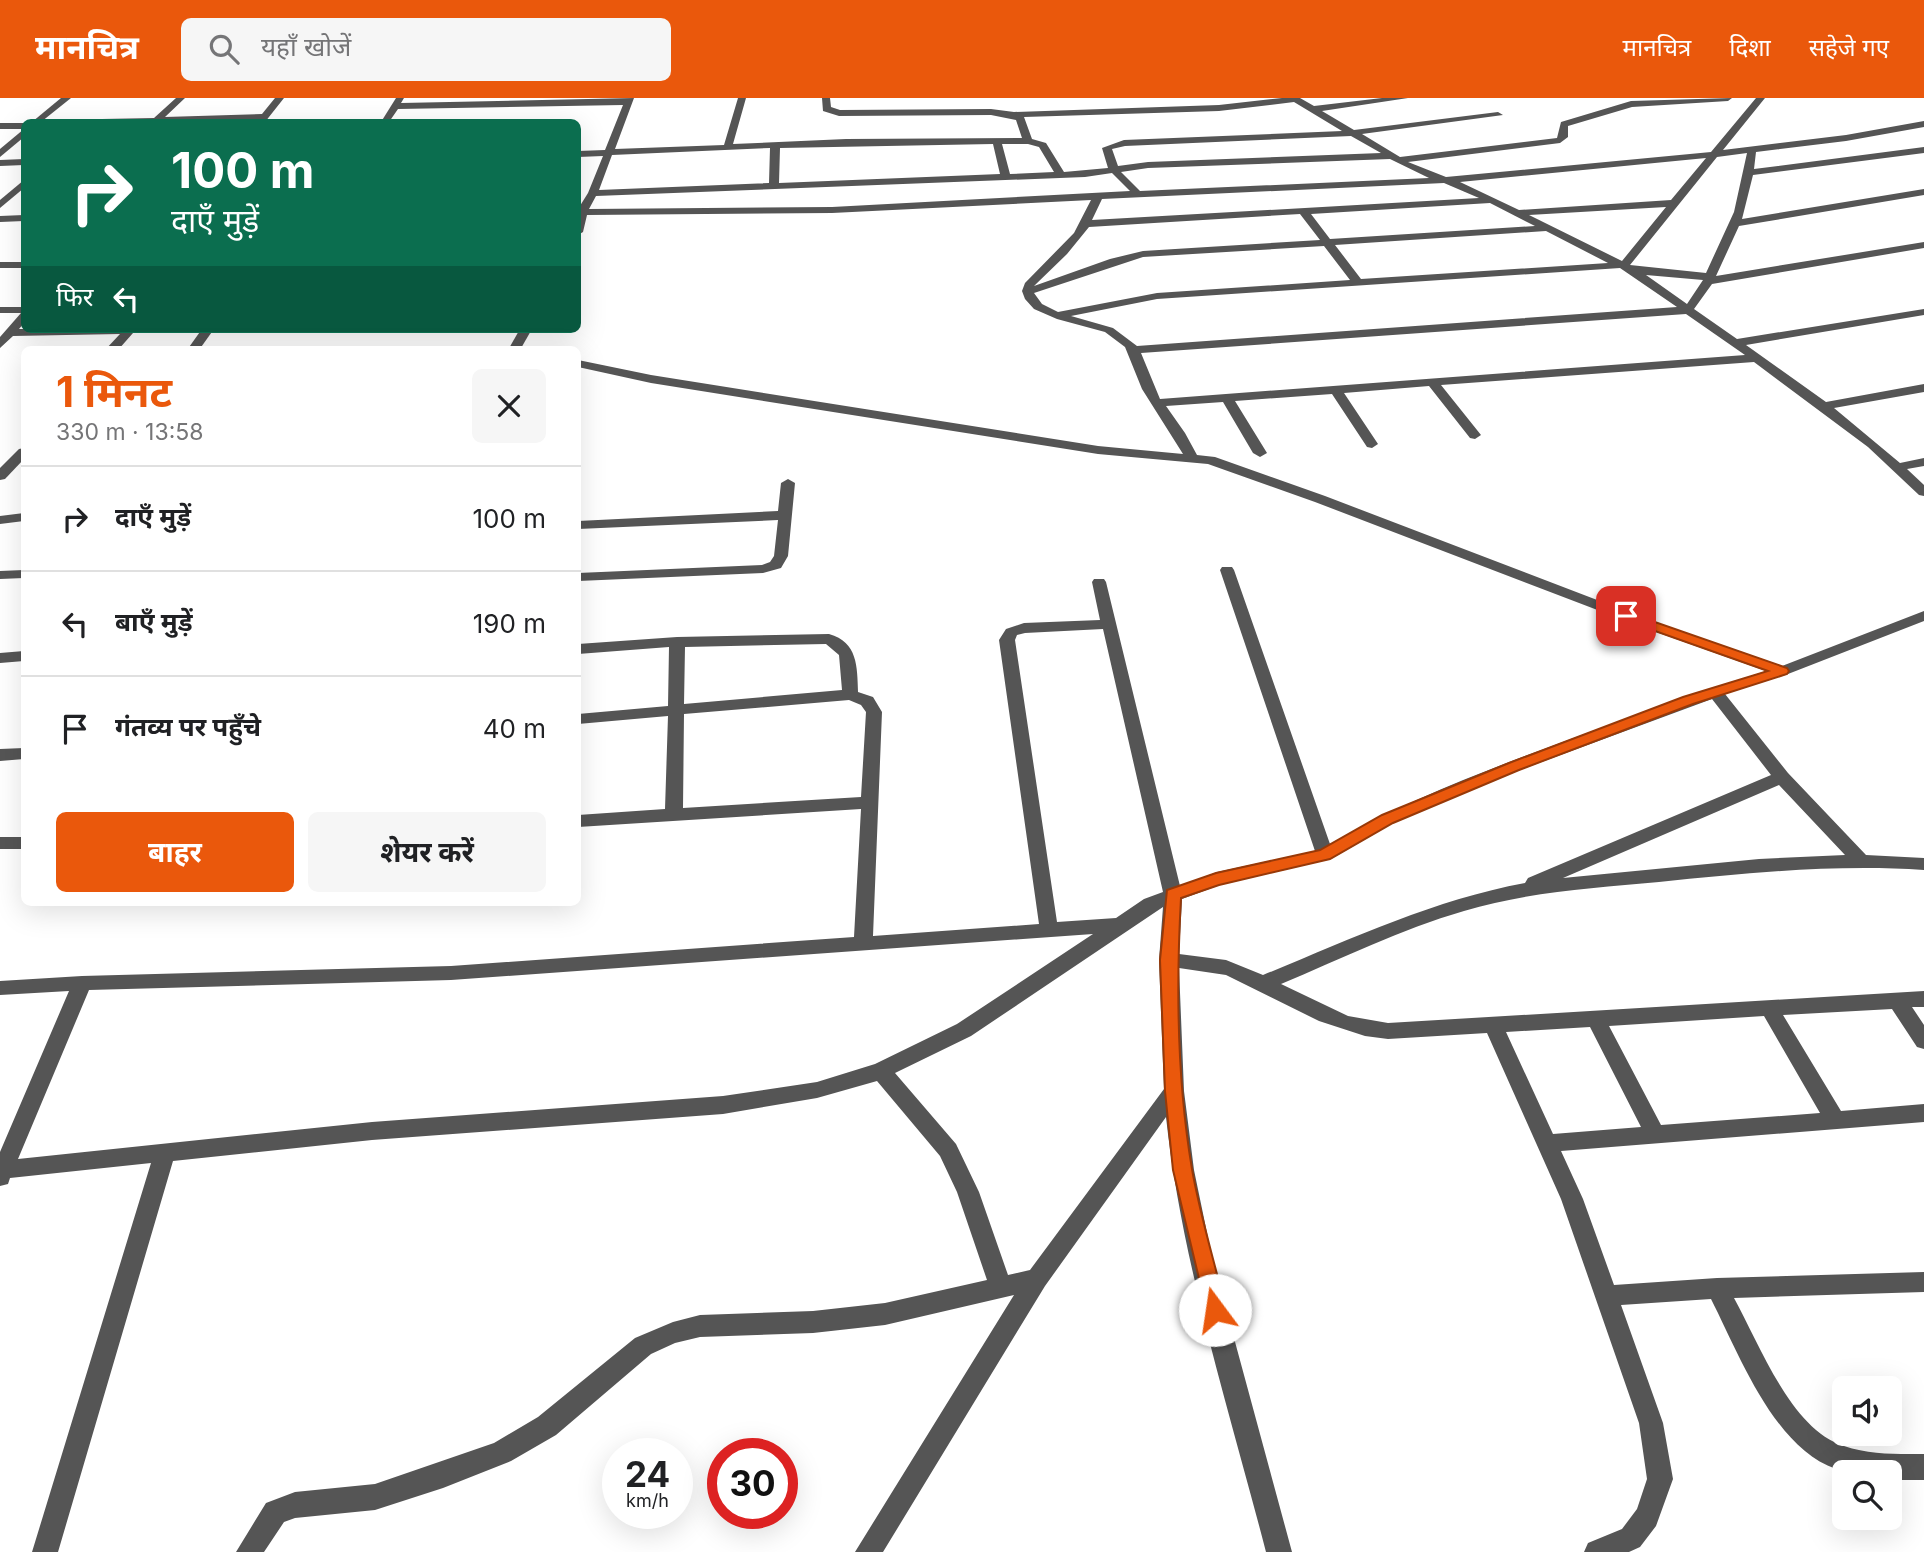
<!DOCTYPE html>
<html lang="hi">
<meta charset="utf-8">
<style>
:root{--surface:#fff;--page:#f6f6f6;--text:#202124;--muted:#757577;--line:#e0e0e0;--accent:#ea580c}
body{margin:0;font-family:Inter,"Noto Sans Devanagari",sans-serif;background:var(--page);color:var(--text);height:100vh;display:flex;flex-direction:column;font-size:26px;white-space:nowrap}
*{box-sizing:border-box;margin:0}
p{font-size:23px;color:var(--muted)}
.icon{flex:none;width:38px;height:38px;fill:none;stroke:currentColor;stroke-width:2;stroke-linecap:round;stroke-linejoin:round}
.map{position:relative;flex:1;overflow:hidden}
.panel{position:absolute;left:21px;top:248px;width:560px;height:560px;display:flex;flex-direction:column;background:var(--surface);border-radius:10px;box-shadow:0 7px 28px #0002}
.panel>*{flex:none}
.hud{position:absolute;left:21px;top:21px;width:560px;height:214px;border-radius:10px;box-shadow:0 7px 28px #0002;background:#0b6e4f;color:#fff;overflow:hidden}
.buttons{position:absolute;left:1832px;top:1278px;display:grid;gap:14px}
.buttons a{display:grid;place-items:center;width:70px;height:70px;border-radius:10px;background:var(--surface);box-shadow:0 7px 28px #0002;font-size:35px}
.speed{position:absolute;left:602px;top:1340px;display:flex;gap:14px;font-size:35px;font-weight:700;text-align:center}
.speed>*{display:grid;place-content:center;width:91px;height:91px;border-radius:50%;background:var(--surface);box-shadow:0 7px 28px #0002;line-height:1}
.speed small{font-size:18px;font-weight:400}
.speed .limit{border:10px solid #d22;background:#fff;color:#111}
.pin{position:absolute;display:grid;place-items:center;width:60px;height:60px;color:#fff;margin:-30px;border-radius:14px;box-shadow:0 4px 10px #0006}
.me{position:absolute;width:77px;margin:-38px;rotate:346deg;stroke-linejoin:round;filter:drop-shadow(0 0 5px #0008)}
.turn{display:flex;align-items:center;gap:24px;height:147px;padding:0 35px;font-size:32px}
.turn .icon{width:91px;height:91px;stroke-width:2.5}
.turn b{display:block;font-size:49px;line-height:60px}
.then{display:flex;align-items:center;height:66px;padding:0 35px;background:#0003;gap:14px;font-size:26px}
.round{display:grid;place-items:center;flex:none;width:74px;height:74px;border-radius:10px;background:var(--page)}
.head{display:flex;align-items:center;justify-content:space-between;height:119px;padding:0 35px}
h1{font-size:42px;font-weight:700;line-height:52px;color:var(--accent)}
.cta{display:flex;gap:14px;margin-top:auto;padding:14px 35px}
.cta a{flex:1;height:80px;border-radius:10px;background:var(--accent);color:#fff;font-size:28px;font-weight:700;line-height:80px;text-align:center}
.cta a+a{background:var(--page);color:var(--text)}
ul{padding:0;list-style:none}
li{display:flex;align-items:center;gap:21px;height:105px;padding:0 35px;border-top:2px solid var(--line)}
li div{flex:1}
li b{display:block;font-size:26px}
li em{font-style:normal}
header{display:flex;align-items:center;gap:42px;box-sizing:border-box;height:98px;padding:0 35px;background:var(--accent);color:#fff}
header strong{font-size:33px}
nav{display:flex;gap:38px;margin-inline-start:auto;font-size:24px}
.search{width:490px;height:63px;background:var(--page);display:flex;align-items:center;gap:18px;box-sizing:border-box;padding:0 24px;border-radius:10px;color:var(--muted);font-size:26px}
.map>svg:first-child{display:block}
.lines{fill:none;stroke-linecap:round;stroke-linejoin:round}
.minor{fill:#555;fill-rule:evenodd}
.route{fill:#ea580c;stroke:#983908;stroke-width:2}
</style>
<header>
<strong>मानचित्र</strong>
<div class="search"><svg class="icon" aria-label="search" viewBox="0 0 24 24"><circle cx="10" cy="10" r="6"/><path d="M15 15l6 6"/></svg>यहाँ खोजें</div>
<nav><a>मानचित्र</a><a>दिशा</a><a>सहेजे गए</a></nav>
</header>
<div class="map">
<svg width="1924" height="1454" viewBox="0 0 1924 1454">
<rect width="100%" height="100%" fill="#fff"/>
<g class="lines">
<g class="minor">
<path d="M61,0h10l-30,24h-9z"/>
<path d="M176,0h9l-20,19 97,-3 13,-16h9l-19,24h-8l1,-2 -161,2 5,-3 52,-1z"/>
<path d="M396,0h8l-3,5 233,-5 -19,51 109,-4 14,-47h8l-13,46 113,-5 176,-1 -6,-18 -25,-5 -152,1 -16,-5 -1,-13h8l1,9 9,3 151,-1 23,3 205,-7 63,-7h18l14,8 68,-8h26l-86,13 32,19 144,-18 5,3 -141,19 38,23 157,-19 4,-16 70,-21 101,-3 -4,3 -96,6 -64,19v11l-8,6 -152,19 38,15 265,-25 45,-54h9l-42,52 123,-15 78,-14v6l-78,14 -90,11 -2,17 170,-22v6l-171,22 -11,44 182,-30v6l-185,31 -23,50 208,-34v6l-212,36 -18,25 43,30 187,-30v6l-178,30 80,57 98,-18v8l-90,16 66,55 24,-5v8l-17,3 17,16v11l-5,-1 -51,-48 -114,-85 -313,23 40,50 -6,4 -5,-1 -41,-52 -85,7 34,51 -6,4 -5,-1 -35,-53 -97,7 32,52 -7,4 -7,-4 -30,-51 -57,4 19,27 12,22 18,2 110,39 327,125 130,45 142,-55v10l-136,53 -63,20 63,79 78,82 58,3v12c-89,-6 -176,3 -265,12 -66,6 -132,10 -195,29 -63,18 -123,48 -183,73l67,32 40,7 536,-32v16h-12l12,18v24l-7,-2 -25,-38 -109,6 58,96 83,-7v18l-363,29 22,48 31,86 103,-7 207,-6v20l-190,6c25,45 57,132 110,148 26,9 53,8 80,8v26h-34v-8c-17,0 -37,3 -54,-3 -62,-21 -97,-115 -125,-170l-90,6 42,118 10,56 -17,47 -16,21 -11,5h-45l4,-9 34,-14 15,-20 10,-30 -8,-56 -78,-224 -74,-166 -99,6 -23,-3 -46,-15 -93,-46 -47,-7 5,123 10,79 18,87 80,295h-26c-37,-143 -84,-288 -100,-435l-121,169 -162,266h-28l159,-257 -129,30 -72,8 -113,4 -25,6 -24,11 -95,81 -45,26 -68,27 -68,22 -80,8 -11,4 -20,30h-28l30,-49 29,-11 80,-8 119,-41 44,-26 97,-79 38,-16 27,-7 113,-4 72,-8 102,-23 -30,-88 -17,-36 -63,-75 -60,17 -94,16 -351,26 -199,21 -115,391h-26l119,-389 -141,15 -2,6 -8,2v-34l69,-161 -69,4v-14l82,-5 369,-10 403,-29 7,-128 -283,18v-12l87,-6 3,-93 -90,8v-10l90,-8 1,-59 -91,7v-10l99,-7 152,-3c29,8 28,33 29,58l15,5 9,15 -9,224 166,-12 -40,-284 7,-11 18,-6 76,-3 -8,-38 2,-3h10l2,3 74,304 37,-14 98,-21 -95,-281 2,-3h10l2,3 96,274c73,-42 151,-72 230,-101 69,-26 137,-50 206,-72l-124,-44 -327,-125 -107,-38 -110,-10 -447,-71 -73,-16v-7l73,15 447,71 85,8 -41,-65 -17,-42 -20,-15 -48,-13 -23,-10 -9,-10 -3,-8 3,-8 49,-50 17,-33 -259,13 -245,2 -4,17 -5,3v-26l10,-16 15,-37 -25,1v-6l27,-1 18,-45 -225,4 -9,13h-8zM1294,4l48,29 -218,9 -22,8 6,20 -44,4 -18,-29 -14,-4 -8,-22 195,-6zM1351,38l30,17 -233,9 -30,4 -6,-17 13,-3zM993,46l7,30 -221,9 1,-35zM1002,46h26l11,3 15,25 -44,2zM770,50l-1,35 -170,7 13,-35zM1747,55l-13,59 -28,61 -76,-8 87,-108zM1706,60l-35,42 -152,10 -59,-28zM1390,61l39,19 -289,13 -19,-19 27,-4zM1112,75l18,18 -298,16 -243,2 7,-13 489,-19zM1444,85l35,15 -387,22 10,-21zM1490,105l45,23 -205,13 -19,-25zM1666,109l-44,54 -93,-46zM1300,116l20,26 -177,11 -33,8 -76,27 33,-32 22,-27zM1546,133l62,32 -247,16 -26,-34zM1324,148l26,34 -193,13 -99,19 -16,-8 -8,-11 109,-36zM1620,170l57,39 -540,39 -24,-18 -42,-12 86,-17zM1646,177l57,5 -16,24zM1686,216l59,41 -585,44 -19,-46zM1103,531l60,263 -19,7 -28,19 -59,4 -42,-282 2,-5 8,-2zM826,546l13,11 3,35 -158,14 1,-57zM1712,601l59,76 -243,103 -3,5c-92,17 -176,57 -262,92l-37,-15 -47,-6 3,-55 38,-14 111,-26 62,-36 127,-53zM849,602l12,5 5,7 -5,85 -178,11 1,-94zM1779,687l66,70 -86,4 -196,19zM1163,809l-4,53 5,129 -134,181 -22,5 -29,-83 -23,-48 -61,-71 76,-37zM1093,836l-136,90 -82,40 -58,18 -94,14 -351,26 -354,37 71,-169 362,-10zM1764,918l56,97 -159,12 -52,-99zM1590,929l51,100 -88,7 -47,-102z"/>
<rect x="0" y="25" width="24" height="6"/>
<path d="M24,31v8l-24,20v-8z"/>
<path d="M24,61v6l-24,1v-6z"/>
<path d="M24,82v8l-24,20v-8z"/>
<path d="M24,117v6l-24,1v-6z"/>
<rect x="0" y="164" width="24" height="6"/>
<path d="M0,209h24v16l-5,6h154l-6,3 -34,1 -15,17h-13l15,-16 -107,2 -13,12v-11l21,-24h-21z"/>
<path d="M202,231h12l-15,21h-12z"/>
<path d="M520,231h12l-12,21h-12z"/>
<path d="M24,350v11l-19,20 -5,1v-12l19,-19z"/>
<path d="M788,381l7,4 -7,73 -7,12 -18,5 -185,8v-8l184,-8 8,-3 4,-6 4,-36 -200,9v-8l200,-10 3,-28z"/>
<path d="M24,415v8l-24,3v-8z"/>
<path d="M24,472v8l-24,1v-8z"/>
<path d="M24,553v10l-24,2v-10z"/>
<path d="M24,650v11l-24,2v-12z"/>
<rect x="0" y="739" width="24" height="12"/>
</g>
</g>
<path class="route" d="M1626,514l161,56 2,3 -2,3 -94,30 -174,66 -126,53 -63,36 -111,26 -38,13c-5,89 -4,183 11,271 8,47 23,94 34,141l-3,6 -8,3 -7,-3 -35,-146 -8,-79 -5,-131 7,-70 49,-17 104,-23 62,-35 127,-52 174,-66 85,-26 -147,-52 -2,-3z"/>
</svg>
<div class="buttons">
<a><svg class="icon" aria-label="sound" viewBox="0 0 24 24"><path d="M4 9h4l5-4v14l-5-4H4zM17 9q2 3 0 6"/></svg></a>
<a><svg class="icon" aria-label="search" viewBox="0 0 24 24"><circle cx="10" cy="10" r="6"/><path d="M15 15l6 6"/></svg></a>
</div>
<div class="speed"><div>24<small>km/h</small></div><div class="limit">30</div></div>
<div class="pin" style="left:1626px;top:518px;background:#d93025"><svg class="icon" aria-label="arrive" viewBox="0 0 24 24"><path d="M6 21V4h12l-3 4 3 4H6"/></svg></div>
<svg class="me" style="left:1215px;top:1212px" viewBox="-20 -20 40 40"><circle r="19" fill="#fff"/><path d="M0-13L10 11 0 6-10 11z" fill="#ea580c"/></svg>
<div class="hud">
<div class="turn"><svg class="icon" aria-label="right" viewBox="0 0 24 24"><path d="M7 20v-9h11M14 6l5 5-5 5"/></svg><div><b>100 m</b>दाएँ मुड़ें</div></div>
<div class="then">फिर<svg class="icon" aria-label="left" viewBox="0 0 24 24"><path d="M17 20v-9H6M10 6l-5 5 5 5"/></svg></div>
</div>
<section class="panel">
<div class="head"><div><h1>1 मिनट</h1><p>330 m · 13:58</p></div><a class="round"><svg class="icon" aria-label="close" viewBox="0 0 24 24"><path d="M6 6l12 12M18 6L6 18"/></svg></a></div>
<ul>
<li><svg class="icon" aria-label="right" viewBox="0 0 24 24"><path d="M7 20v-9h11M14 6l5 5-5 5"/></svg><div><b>दाएँ मुड़ें</b></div><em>100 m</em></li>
<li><svg class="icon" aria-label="left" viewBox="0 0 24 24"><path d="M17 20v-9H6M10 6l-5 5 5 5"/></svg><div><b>बाएँ मुड़ें</b></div><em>190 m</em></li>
<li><svg class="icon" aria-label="arrive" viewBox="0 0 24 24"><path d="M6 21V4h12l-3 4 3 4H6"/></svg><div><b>गंतव्य पर पहुँचे</b></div><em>40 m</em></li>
</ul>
<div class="cta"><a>बाहर</a><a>शेयर करें</a></div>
</section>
</div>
